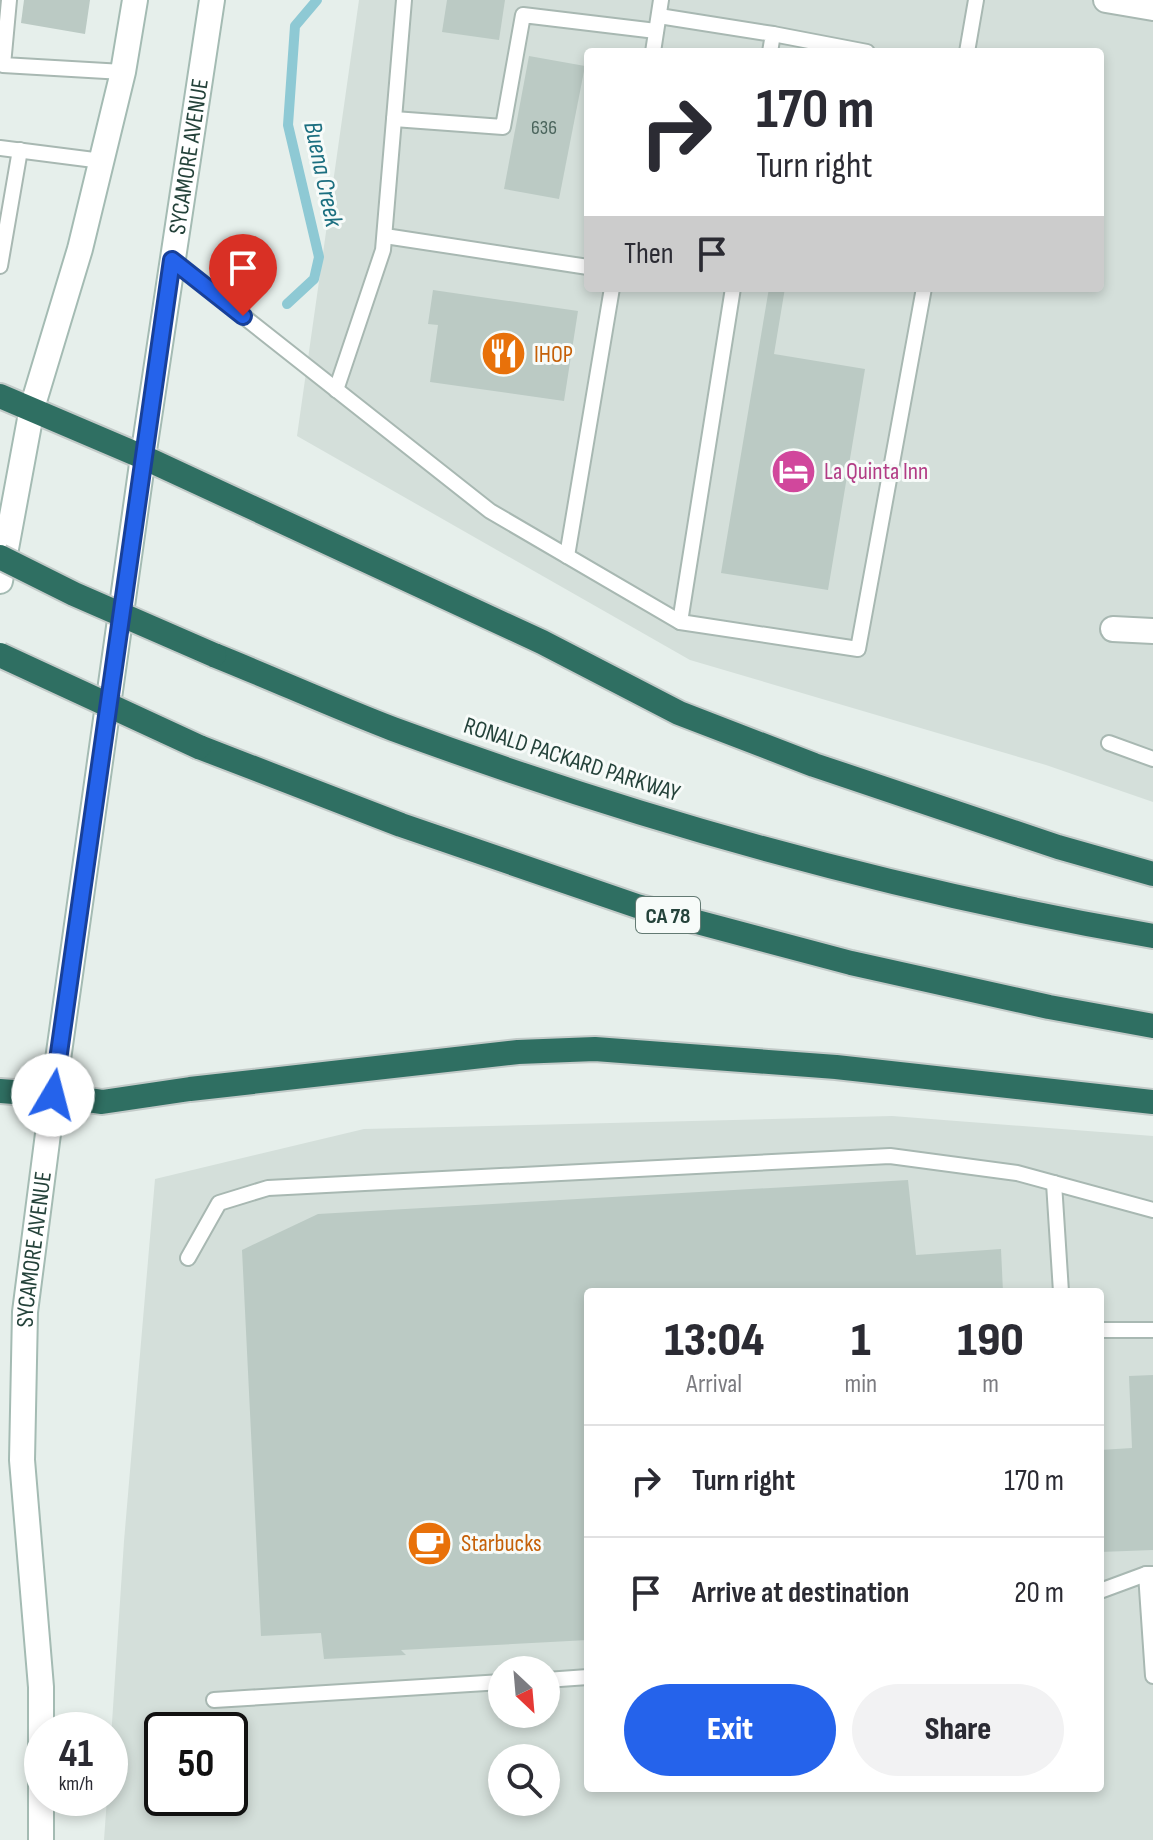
<!DOCTYPE html>
<style>
:root{--surface:#fff;--page:#f2f2f3;--text:#2b2b33;--muted:#7c7c81;--line:#e1e1e2;--accent:#2563eb}
body{margin:0;font-family:"Sofia Sans Condensed",sans-serif;background:var(--page);color:var(--text);height:100vh;display:flex;flex-direction:column;font-size:30px;white-space:nowrap}
*{box-sizing:border-box;margin:0}
p{font-size:26px;color:var(--muted)}
.icon{flex:none;width:44px;height:44px;fill:none;stroke:currentColor;stroke-width:2;stroke-linecap:round;stroke-linejoin:round}
.map{position:relative;flex:1;overflow:hidden}
.drawer{position:absolute;left:584px;top:1288px;width:520px;height:504px;display:flex;flex-direction:column;background:var(--surface);border-radius:8px;box-shadow:0 4px 12px #0003}
.drawer>*{flex:none}
.banner{position:absolute;left:584px;top:48px;width:520px;height:244px;border-radius:8px;box-shadow:0 4px 12px #0003;background:#fff;color:var(--text);overflow:hidden}
.needle{width:52px;rotate:154deg}
.controls{position:absolute;left:488px;top:1656px;display:grid;gap:16px}
.controls a{display:grid;place-items:center;width:72px;height:72px;border-radius:50%;background:var(--surface);box-shadow:0 4px 12px #0003;font-size:40px}
.speed{position:absolute;left:24px;top:1712px;display:flex;gap:16px;font-size:40px;font-weight:700;text-align:center}
.speed>*{display:grid;place-content:center;width:104px;height:104px;border-radius:50%;background:var(--surface);box-shadow:0 4px 12px #0003;line-height:1}
.speed small{font-size:20px;font-weight:400}
.speed .limit{border:4px solid #111;border-radius:12px;background:#fff;color:#111}
.pin{position:absolute;display:grid;place-items:center;width:68px;height:68px;color:#fff;margin:-82px -34px;border-radius:50% 50% 50% 0;rotate:-45deg;box-shadow:0 0 8px #0007}
.pin .icon{rotate:45deg}
.me{position:absolute;width:88px;margin:-44px;rotate:8deg;stroke-linejoin:round;filter:drop-shadow(0 0 6px #0008)}
.turn{display:flex;align-items:center;gap:28px;height:168px;padding:0 40px;font-size:36px}
.turn .icon{width:104px;height:104px;stroke-width:2.5}
.turn b{display:block;font-size:56px;line-height:68px}
.then{display:flex;align-items:center;height:76px;padding:0 40px;background:#0003;gap:16px;font-size:30px}
.eta{display:flex;justify-content:space-evenly;align-items:center;height:136px;text-align:center}
.eta b{font-size:48px;font-weight:800;line-height:56px}
.action{display:flex;gap:16px;margin-top:auto;padding:16px 40px}
.action a{flex:1;height:92px;border-radius:48px;background:var(--accent);color:#fff;font-size:32px;font-weight:800;line-height:92px;text-align:center}
.action a+a{background:var(--page);color:var(--text)}
ul{padding:0;list-style:none}
li{display:flex;align-items:center;gap:24px;height:112px;padding:0 40px;border-top:2px solid var(--line)}
li div{flex:1}
li b{display:block;font-size:30px}
li em{font-style:normal}
.map>svg:first-child{display:block}
.built{fill:#d4dfda;fill-rule:evenodd}
.lines{fill:none;stroke-linecap:round;stroke-linejoin:round}
.stream{stroke:#8ec9d4;stroke-width:10}
.building{fill:#bbcac4}
.service-casing{stroke:#a8b8b2;stroke-width:18}
.minor-casing{stroke:#a8b8b2;stroke-width:28}
.tertiary-casing{stroke:#a8b8b2;stroke-width:28}
.secondary-casing{stroke:#a4bbb3;stroke-width:28}
.motorway-casing{stroke:#c2cac8;stroke-width:28}
.service{stroke:#fff;stroke-width:14}
.minor{stroke:#fff;stroke-width:24}
.tertiary{stroke:#fff;stroke-width:24}
.secondary{stroke:#fff;stroke-width:24}
.motorway{stroke:#2f6f62;stroke-width:24}
.motorway-bridge-casing{stroke:#c2cac8;stroke-width:28;stroke-linecap:butt}
.motorway-bridge{stroke:#2f6f62;stroke-width:24}
.route-casing{stroke:#184099;stroke-width:20}
.route{stroke:#2563eb;stroke-width:14}
.labels{text-anchor:middle;stroke-width:6;stroke-linejoin:round;paint-order:stroke}
.number-label{font-size:20px;fill:#4a645c}
.shield{fill:#f7fbf9;stroke:#637a73;stroke-width:2}
.shield-label{font-size:22px;font-weight:bold;fill:#24423a}
.street-label{font-size:24px;fill:#24423a;stroke:#f7fbf9}
.food-label{font-size:24px;fill:#c56008;stroke:#f7fbf9;text-anchor:start}
.hotel-label{font-size:24px;fill:#b23c85;stroke:#f7fbf9;text-anchor:start}
.water-label{font-size:26px;font-style:italic;fill:#1c6f80;stroke:#f7fbf9}
</style>
<div class="map">
<svg width="1153" height="1840" viewBox="0 0 1153 1840">
<rect width="100%" height="100%" fill="#e6efeb"/>
<g class="built">
<path d="M359,0h794v802l-107,-37 -356,-105 -393,-224zM588,52h512v236h-512z"/>
<path d="M892,1116l261,20v704h-1049l3,-42h3v-45l14,-212 31,-362 209,-50zM588,1292h512v496h-512zM502,1670h44v44h-44zM162,1730h68v68h-68zM502,1758h44v44h-44z"/>
</g>
<g class="lines">
<path class="stream" d="M287,304l27,-25 5,-22 -31,-132 7,-99 22,-26"/>
</g>
<g class="building">
<path d="M24,0h66l-5,34 -64,-11z"/>
<path d="M447,0h58l-6,40 -57,-8z"/>
<path d="M529,56l56,10 -26,133 -55,-10z"/>
<path d="M769,288h16l-11,66 91,15 -37,221 -107,-17z"/>
<path d="M433,290l145,21 -14,90 -134,-19 8,-57 -10,-1z"/>
<path d="M908,1180l8,75 85,-6 2,43h-415v348l-187,10 5,5 -82,4 -3,-26 -60,3 -19,-386 76,-36z"/>
<path d="M1153,1375v175l-53,2v-102l32,-2 -3,-72z"/>
</g>
<g class="lines">
<defs>
<g id="service">
<path d="M9,0l-6,65 120,7"/>
<path d="M659,16l114,18 -3,18"/>
<path d="M773,34l94,18"/>
<path d="M653,52l8,-52"/>
<path d="M967,52l9,-52"/>
<path d="M394,119l109,8 20,-112 133,16"/>
<path d="M0,148l102,13"/>
<path d="M385,236l203,31"/>
<path d="M172,260l318,251 190,111 178,27 66,-361"/>
<path d="M0,266l20,-116"/>
<path d="M336,390l47,-140 21,-250"/>
<path d="M567,556l45,-268"/>
<path d="M680,622l53,-334"/>
<path d="M1109,743l44,16"/>
<path d="M1054,1183l7,109"/>
<path d="M188,1258l31,-55 49,-15 622,-32 127,17 136,37"/>
<path d="M1100,1330h53"/>
<path d="M1153,1574h-7l7,102"/>
<path d="M1100,1591l46,-17"/>
<path d="M546,1680l42,-3"/>
<path d="M214,1700l288,-18"/>
</g>
<path id="minor" d="M1113,629l40,2"/>
<path id="tertiary" d="M1106,0l47,8"/>
<g id="secondary">
<path d="M0,581l32,-173 48,-159 43,-177 12,-72"/>
<path id="s1" d="M41,1840v-153l-19,-227 3,-148 28,-217 90,-638 69,-457"/>
</g>
<g id="motorway">
<path d="M0,396l143,61 399,185 137,71 135,52 244,82 95,27"/>
<path d="M214,655c60,24 119,51 179,74 246,91 502,162 760,207"/>
<path d="M199,747l202,78 236,81 214,57 198,44 104,19"/>
<path d="M0,1091l53,4 49,7 88,-13 328,-37 77,-3 241,18 317,35"/>
</g>
</defs>
<use href="#service" class="service-casing"/>
<use href="#minor" class="minor-casing"/>
<use href="#tertiary" class="tertiary-casing"/>
<use href="#secondary" class="secondary-casing"/>
<use href="#motorway" class="motorway-casing"/>
<use href="#service" class="service"/>
<use href="#minor" class="minor"/>
<use href="#tertiary" class="tertiary"/>
<use href="#secondary" class="secondary"/>
<use href="#motorway" class="motorway"/>
<defs>
<g id="motorway-bridge">
<path d="M0,557l74,37 140,61"/>
<path d="M0,655l199,92"/>
</g>
</defs>
<use href="#motorway-bridge" class="motorway-bridge-casing"/>
<use href="#motorway-bridge" class="motorway-bridge"/>
</g>
<g class="lines">
<defs>
<path id="route" d="M53,1095l119,-835 71,56"/>
</defs>
<use href="#route" class="route-casing"/>
<use href="#route" class="route"/>
</g>
<defs>
<symbol id="restaurant-disc" viewBox="-11 -11 22 22"><circle r="9.5" fill="#e8710a" stroke="#f7fbf9"/><path d="M-5-6h1v4h1v-4h1v4h1v-4h1v5L-1.5 .5V6h-2V.5L-5-1ZM5-6V6H3V1.5H1.5Q1.5-4 5-6Z" fill="#fff"/></symbol>
<symbol id="hotel-disc" viewBox="-11 -11 22 22"><circle r="9.5" fill="#d1479c" stroke="#f7fbf9"/><path d="M-6-4.5h1.5V1H6V5H4.5V3h-9V5H-6ZM-4 0a1.8 1.8 0 1 1 3.6 0ZM.5 0V-2.5h3Q6-2.5 6 0Z" fill="#fff"/></symbol>
<symbol id="cafe-disc" viewBox="-11 -11 22 22"><circle r="9.5" fill="#e8710a" stroke="#f7fbf9"/><path d="M-5.5-4.5H6V0H3Q3 3.5 0 3.5H-2.5Q-5.5 3.5-5.5 0ZM3-3.2v2h1.7v-2ZM-6 4.5H4V6H-6Z" fill="#fff"/></symbol>
</defs>
<g fill-rule="evenodd">
<use href="#restaurant-disc" x="478" y="328" width="51" height="51"/>
<use href="#hotel-disc" x="768" y="446" width="51" height="51"/>
<use href="#cafe-disc" x="404" y="1518" width="51" height="51"/>
</g>
<g class="labels">
<g class="number-label">
<text x="544" y="134">636</text>
</g>
<rect class="shield" x="636" y="897" width="64" height="36" rx="6"/>
<g class="shield-label">
<text x="668" y="923">CA 78</text>
</g>
<g class="street-label">
<text dy="8" stroke="none"><textPath href="#s1" startOffset="1696">SYCAMORE AVENUE</textPath></text>
<text transform="translate(572 759) rotate(18)" y="8">RONALD PACKARD PARKWAY</text>
<text dy="8" stroke="none"><textPath href="#s1" startOffset="592">SYCAMORE AVENUE</textPath></text>
</g>
<g class="food-label">
<text x="534" y="362">IHOP</text>
<text x="461" y="1551">Starbucks</text>
</g>
<g class="hotel-label">
<text x="824" y="479">La Quinta Inn</text>
</g>
<g class="water-label">
<text transform="translate(324 174) rotate(78)" y="9">Buena Creek</text>
</g>
</g>
</svg>
<div class="controls">
<a><svg class="needle" viewBox="-14 -14 28 28"><path d="M0-13l5 13h-10z" fill="#e53935"/><path d="M0 13l5-13h-10z" fill="#7c7c81"/></svg></a>
<a><svg class="icon" aria-label="search" viewBox="0 0 24 24"><circle cx="10" cy="10" r="6"/><path d="M15 15l6 6"/></svg></a>
</div>
<div class="speed"><div>41<small>km/h</small></div><div class="limit">50</div></div>
<div class="pin" style="left:243px;top:316px;background:#d93025"><svg class="icon" aria-label="arrive" viewBox="0 0 24 24"><path d="M6 21V4h12l-3 4 3 4H6"/></svg></div>
<svg class="me" style="left:53px;top:1095px" viewBox="-20 -20 40 40"><circle r="19" fill="#fff"/><path d="M0-13L10 11 0 6-10 11z" fill="#2563eb"/></svg>
<div class="banner">
<div class="turn"><svg class="icon" aria-label="right" viewBox="0 0 24 24"><path d="M7 20v-9h11M14 6l5 5-5 5"/></svg><div><b>170 m</b>Turn right</div></div>
<div class="then">Then<svg class="icon" aria-label="arrive" viewBox="0 0 24 24"><path d="M6 21V4h12l-3 4 3 4H6"/></svg></div>
</div>
<section class="drawer">
<div class="eta">
<div><b>13:04</b><p>Arrival</p></div>
<div><b>1</b><p>min</p></div>
<div><b>190</b><p>m</p></div>
</div>
<ul>
<li><svg class="icon" aria-label="right" viewBox="0 0 24 24"><path d="M7 20v-9h11M14 6l5 5-5 5"/></svg><div><b>Turn right</b></div><em>170 m</em></li>
<li><svg class="icon" aria-label="arrive" viewBox="0 0 24 24"><path d="M6 21V4h12l-3 4 3 4H6"/></svg><div><b>Arrive at destination</b></div><em>20 m</em></li>
</ul>
<div class="action"><a>Exit</a><a>Share</a></div>
</section>
</div>
